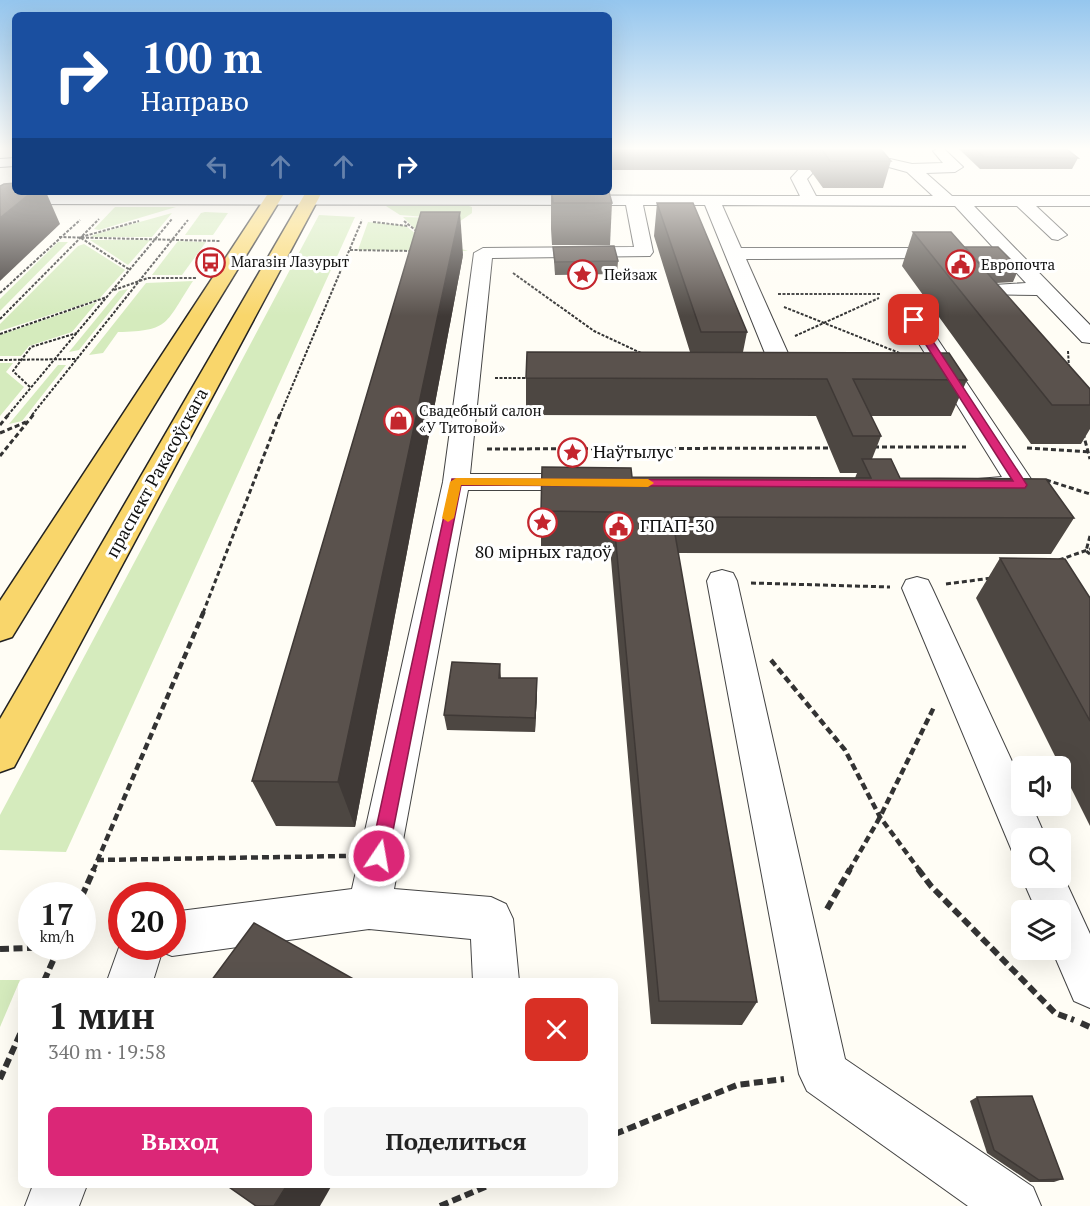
<!DOCTYPE html>
<html lang="ru">
<meta charset="utf-8">
<style>
:root{--surface:#fff;--page:#f6f6f6;--text:#222;--muted:#767676;--accent:#db2777}
body{margin:0;font-family:"PT Serif",serif;background:var(--page);color:var(--text);height:100vh;display:flex;flex-direction:column;font-size:22px;white-space:nowrap}
*{box-sizing:border-box;margin:0}
p{font-size:20px;color:var(--muted)}
.icon{flex:none;width:33px;height:33px;fill:none;stroke:currentColor;stroke-width:2;stroke-linecap:round;stroke-linejoin:round}
.map{position:relative;flex:1;overflow:hidden}
.sheet{position:absolute;left:18px;top:978px;width:600px;height:210px;display:flex;flex-direction:column;background:var(--surface);border-radius:9px;box-shadow:0 6px 24px #0002}
.sheet>*{flex:none}
.guide{position:absolute;left:12px;top:12px;width:600px;height:183px;border-radius:9px;box-shadow:0 6px 24px #0002;background:#1a4fa0;color:#fff;overflow:hidden}
.fabs{position:absolute;left:1011px;top:756px;display:grid;gap:12px}
.fabs a{display:grid;place-items:center;width:60px;height:60px;border-radius:9px;background:var(--surface);box-shadow:0 6px 24px #0002;font-size:30px}
.speed{position:absolute;left:18px;top:882px;display:flex;gap:12px;font-size:30px;font-weight:700;text-align:center}
.speed>*{display:grid;place-content:center;width:78px;height:78px;border-radius:50%;background:var(--surface);box-shadow:0 6px 24px #0002;line-height:1}
.speed small{font-size:15px;font-weight:400}
.speed .limit{border:9px solid #d22;background:#fff;color:#111}
.pin{position:absolute;display:grid;place-items:center;width:51px;height:51px;color:#fff;margin:-26px;border-radius:12px;box-shadow:0 3px 9px #0006}
.me{position:absolute;width:66px;margin:-33px;rotate:12deg;stroke-linejoin:round;filter:drop-shadow(0 0 4px #0008)}
.turn{display:flex;align-items:center;gap:21px;height:126px;padding:0 30px;font-size:27px}
.turn .icon{width:78px;height:78px;stroke-width:2.5}
.turn b{display:block;font-size:42px;line-height:51px}
.lanes{display:flex;align-items:center;height:57px;padding:0 30px;background:#0003;justify-content:center;gap:30px;direction:ltr}
.lanes .off{opacity:.35}
.round{display:grid;place-items:center;flex:none;width:63px;height:63px;border-radius:9px;background:var(--page)}
.head{display:flex;align-items:center;justify-content:space-between;height:102px;padding:0 30px}
h1{font-size:36px;font-weight:700;line-height:45px}
.action{display:flex;gap:12px;margin-top:auto;padding:12px 30px}
.action a{flex:1;height:69px;border-radius:9px;background:var(--accent);color:#fff;font-size:24px;font-weight:700;line-height:69px;text-align:center}
.action a+a{background:var(--page);color:var(--text)}
.map>svg:first-child{display:block}
.green{fill:#d5ebbd}
.lines{fill:none;stroke-linecap:round;stroke-linejoin:round}
.minor-casing{stroke:#444;stroke-width:2}
.major-casing{stroke:#222;stroke-width:3}
.path-far3{stroke:#333;stroke-width:2;stroke-dasharray:3 1.5;stroke-linecap:butt}
.path-far2{stroke:#333;stroke-width:3;stroke-dasharray:5 3;stroke-linecap:butt}
.path-far1{stroke:#333;stroke-width:4.5;stroke-dasharray:7 4;stroke-linecap:butt}
.path{stroke:#333;stroke-width:6;stroke-dasharray:9 4.5;stroke-linecap:butt}
.minor{fill:#fff;fill-rule:evenodd}
.major{fill:#f9d66b;fill-rule:evenodd}
.wall{fill:#4d4742}
.shaded-wall{fill:#3f3936}
.building{fill:#5a524d;stroke:#3f3936;stroke-width:1.5}
.route{fill:#db2777;stroke:#8e194d;stroke-width:1.5}
.slow{fill:#f59e0b}
.labels{text-anchor:middle;stroke-width:6;stroke-linejoin:round;paint-order:stroke}
.far-poi-label{font-size:15px;fill:#111;stroke:#fff;text-anchor:start}
.poi-label{font-size:18px;fill:#111;stroke:#fff;text-anchor:start}
.street-label{font-size:18px;fill:#111;stroke:#fff}
</style>
<div class="map">
<svg width="1090" height="1206" viewBox="0 0 1090 1206">
<rect width="100%" height="100%" fill="#fffdf5"/>
<g class="green">
<path d="M386,206h83l3,1v6l-22,15 -32,4 -15,-15 35,1 -38,-3z"/>
<path d="M115,207h61l-77,23 -5,-1z"/>
<path d="M205,212l23,1 -15,22h-28l16,-22z"/>
<path d="M172,213l-20,24h-61l2,-2z"/>
<path d="M319,215l36,2 -289,635 -66,-2v-35z"/>
<path d="M368,222l38,4 10,8 52,17 -110,-1z"/>
<path d="M90,240h60l-22,25z"/>
<path d="M178,241l28,1 -24,33h-30z"/>
<path d="M58,242h10l-68,69v-12z"/>
<path d="M84,244l41,26 -26,29 -99,32v-7l78,-78z"/>
<path d="M193,281c-28,42 -22,50 -75,51l-15,21 -14,2 57,-72z"/>
<path d="M128,289l-49,61 -10,2 50,-61z"/>
<path d="M97,302l-25,30 -43,14 -8,10h-21v-21z"/>
<path d="M0,363h13l-7,9 18,15 -24,29z"/>
<path d="M58,365h8l-44,56 -13,3z"/>
<path d="M0,980h20l-20,47z"/>
</g>
<g class="lines">
<defs>
<g id="minor">
<path d="M792,147h14l12,20 -11,12 9,17h117l-26,-24 -22,-6 -2,-3 7,-4 22,5 31,-1 -10,-12 9,-4 21,20 -8,5 -29,1 26,23h138v10h-54l31,29 -9,5 -6,-1 -35,-33h-43l116,119v18l-8,-1 -45,-47 -59,-1 -3,-4 3,-4 48,-3 -71,-77 -233,-1 19,43h190l9,5 -9,5 -185,1 53,119 -4,5h-16l-4,-5 -70,-173h-62l10,47 -3,4 -158,2 -22,216h114l10,2 3,6 -3,6 -10,2h-116l-74,399 97,8 15,7 7,15 6,62h-46l-2,-42 -102,-10 -197,27 -10,-4 -9,29h-46l15,-42v7h50v-34l180,-23 91,-407 31,-229 9,-5 151,-1 -8,-42 -626,-1v-10l800,2 -9,-18 11,-12z"/>
<path d="M15,158v8l-15,1v-8z"/>
<path d="M903,296l7,2 125,187 -4,6 -10,2 -43,-2 -4,-6 4,-6 24,-2 -109,-175 3,-4z"/>
<path d="M722,570l11,3 4,8 108,478 188,128 8,19h-73l-161,-115 -8,-17 -92,-493 4,-8z"/>
<path d="M917,577l11,3 4,8 90,195v23h10l14,32h-24v17l-10,-4 -110,-263 4,-8z"/>
<path d="M1060,869l30,65v74l-16,-7 -22,-51h8v-40h-24l-14,-32h38z"/>
<path d="M33,1185h54l-8,21h-54z"/>
</g>
<g id="major">
<path d="M269,192h16l-273,445 -12,4v-40z"/>
<path d="M306,192h16l-308,575 -14,5v-53z"/>
</g>
</defs>
<use href="#minor" class="minor-casing"/>
<use href="#major" class="major-casing"/>
<g class="path-far3">
<path d="M404,221l15,12"/>
<path d="M373,222l35,4"/>
<path d="M59,237l161,4"/>
<path d="M81,237l58,-16"/>
<path d="M81,238l49,32"/>
<path d="M350,250l62,1"/>
<path d="M513,273l81,58 47,22"/>
<path d="M114,290l34,-12h48"/>
<path d="M0,293l80,-73"/>
<path d="M778,294h103"/>
<path d="M784,307l118,47"/>
<path d="M0,319l99,-100"/>
<path d="M0,334l107,-37"/>
<path d="M795,336l84,-38"/>
<path d="M1068,351l1,17"/>
<path d="M0,360l77,-1"/>
<path d="M495,378h35"/>
<path d="M30,387l-17,-16 18,-24 46,-14"/>
<path d="M8,415l164,-196"/>
<path d="M32,415l156,-195"/>
<path d="M280,415l82,-195"/>
</g>
<g class="path-far2">
<path d="M0,425l9,-11"/>
<path d="M0,433l26,-11"/>
<path d="M1083,433l7,26"/>
<path d="M874,447h92"/>
<path d="M1027,448l63,4"/>
<path d="M487,449l347,-1"/>
<path d="M0,456l34,-42"/>
<path d="M1046,480l44,14"/>
<path d="M1090,536l-4,15 4,3"/>
<path d="M1059,560l31,-11"/>
<path d="M751,583l139,4"/>
<path d="M946,584l46,-6"/>
<path d="M203,613l77,-199"/>
</g>
<g class="path-far1">
<path d="M771,660l74,90 35,67 40,54"/>
<path d="M97,860l249,-4"/>
<path d="M93,871l111,-260"/>
<path d="M849,871l31,-54 54,-110"/>
</g>
<g class="path">
<path d="M918,869l13,17 124,127 19,7"/>
<path d="M82,896l12,-27"/>
<path d="M827,909l23,-40"/>
<path d="M0,949l59,-2"/>
<path d="M44,981l15,-34"/>
<path d="M1081,1023l9,4"/>
<path d="M0,1079l21,-47"/>
<path d="M615,1134l122,-49 47,-6"/>
<path d="M440,1206l50,-21"/>
</g>
<use href="#minor" class="minor"/>
<use href="#major" class="major"/>
</g>
<g class="wall">
<path d="M609,147h270l12,14 -8,27h-60l-13,-18h-201z"/>
<path d="M957,147h107l14,11 -6,11h-92z"/>
<path d="M551,192l61,11 -2,42h-58l-1,-16z"/>
<path d="M657,203l90,129 -4,20 224,28 -16,36h-80l10,20 -9,23 28,19 174,40 -23,36 -373,-1 79,449 -15,23 -91,-1 -41,-476 -69,-2v-35l91,-34 223,1 2,-5h-17l-24,-57 -290,-1v-37l164,-26 -36,-116z"/>
<path d="M913,232l52,15 54,21 -6,14 -17,1 94,106v40l-9,15h-50l-129,-178z"/>
<path d="M553,247l65,14 -1,13 -62,1z"/>
<path d="M463,255l-108,572 -79,-1 -24,-45z"/>
<path d="M1000,558l90,40v228l-114,-228z"/>
<path d="M500,664l1,14 36,15 -2,39 -88,-2 -3,-15z"/>
<path d="M977,1097l86,82 -9,3h-24l-43,-29 -17,-52z"/>
</g>
<g class="shaded-wall">
<path d="M32,192h14l14,32 -60,57v-63z"/>
<path d="M460,212l3,43 -108,572 -17,-45z"/>
<path d="M537,678v15l-2,39v-14z"/>
<path d="M287,1185h45l-12,21h-46z"/>
</g>
<g class="building">
<path d="M820,147h59l12,14h-61z"/>
<path d="M973,147h91l14,11 -94,-1z"/>
<path d="M15,183v9h17l-32,26v-32l4,-2z"/>
<path d="M552,192h57l3,11h-59z"/>
<path d="M657,203h36l54,129h-46z"/>
<path d="M421,212h39l-122,570 -86,-1z"/>
<path d="M913,232h38l139,157v16h-38z"/>
<path d="M614,246l4,15 -63,1 -2,-15z"/>
<path d="M965,247h33l21,21 -34,2z"/>
<path d="M527,352l422,1 18,27 -114,-1 28,57h-28l-26,-57 -301,-1z"/>
<path d="M862,459h29l9,19 146,1 28,39 -402,-1 85,485 -98,-1 -46,-489 -72,-1 1,-44 89,1 1,9 239,1z"/>
<path d="M1000,558l65,1 25,39v123z"/>
<path d="M452,662l48,2 -1,14h38l-2,40 -91,-3z"/>
<path d="M254,923l103,58h-146z"/>
<path d="M1032,1096l31,83 -24,1 -45,-30 -17,-53z"/>
<path d="M226,1185h61l-13,21h-18z"/>
</g>
<linearGradient id="sky" x2="0" y2="1"><stop stop-color="#95c6ee"/><stop offset="0.47" stop-color="#fffefa"/><stop offset="1" stop-color="#fffefa" stop-opacity="0"/></linearGradient>
<rect width="1090" height="316" fill="url(#sky)"/>
<path class="route" d="M914,317l5,3 108,165 -2,3 -564,-3 -73,371 -2,6 -7,2 -6,-2 -3,-6 82,-377 561,2 -103,-161z"/>
<path class="slow" d="M456,478l192,1 6,4 -6,4 -187,-2 -7,33 -6,4 -6,-4 8,-36z"/>
<defs>
<symbol id="bus-ring" viewBox="-11 -11 22 22"><circle r="9.5" fill="#fff" stroke="#c4262e" stroke-width="1.5"/><path d="M-5-6H5V4H4V6H2V4H-2V6H-4V4H-5ZM-3.5-4V0h7V-4ZM-3.5 1.2v1.5H-2V1.2ZM2 1.2v1.5H3.5V1.2Z" fill="#c4262e"/></symbol>
<symbol id="civic-ring" viewBox="-11 -11 22 22"><circle r="9.5" fill="#fff" stroke="#c4262e" stroke-width="1.5"/><path d="M-.6-6.5H3V-4.5H.6V-3L4-1V1h2V6H-6V1h2V-1L-.6-3ZM-1.2 2.5V6h2.4V2.5Z" fill="#c4262e"/></symbol>
<symbol id="sight-ring" viewBox="-11 -11 22 22"><circle r="9.5" fill="#fff" stroke="#c4262e" stroke-width="1.5"/><path d="M0-6L1.8-2.2L6-1.7L2.9 1.2L3.7 5.4L0 3.3L-3.7 5.4L-2.9 1.2L-6-1.7L-1.8-2.2Z" fill="#c4262e"/></symbol>
<symbol id="shop-ring" viewBox="-11 -11 22 22"><circle r="9.5" fill="#fff" stroke="#c4262e" stroke-width="1.5"/><path d="M-5-2.5h2.3a2.7 3.5 0 0 1 5.4 0H5L5.5 6h-11ZM-1.5-2.5h3a1.5 2.3 0 0 0-3 0Z" fill="#c4262e"/></symbol>
</defs>
<g fill-rule="evenodd">
<use href="#bus-ring" x="194" y="246" width="33" height="33"/>
<use href="#civic-ring" x="944" y="248" width="33" height="33"/>
<use href="#sight-ring" x="566" y="258" width="33" height="33"/>
<use href="#shop-ring" x="382" y="404" width="33" height="33"/>
<use href="#sight-ring" x="556" y="436" width="33" height="33"/>
<use href="#sight-ring" x="526" y="506" width="33" height="33"/>
<use href="#civic-ring" x="602" y="510" width="33" height="33"/>
</g>
<g class="labels">
<g class="far-poi-label">
<text x="231" y="267">Магазін Лазурыт</text>
<text x="981" y="270">Европочта</text>
<text x="604" y="280">Пейзаж</text>
<text x="419" y="416">Свадебный салон<tspan x="419" dy="17">«У Титовой»</tspan></text>
</g>
<g class="poi-label">
<text x="593" y="458">Наўтылус</text>
<text x="640" y="532">ГПАП-30</text>
<text x="543" y="558" text-anchor="middle">80 мірных гадоў</text>
</g>
<g class="street-label">
<text transform="translate(157 473) rotate(-61)" y="6">праспект Ракасоўскага</text>
</g>
</g>
</svg>
<div class="fabs">
<a><svg class="icon" aria-label="sound" viewBox="0 0 24 24"><path d="M4 9h4l5-4v14l-5-4H4zM17 9q2 3 0 6"/></svg></a>
<a><svg class="icon" aria-label="search" viewBox="0 0 24 24"><circle cx="10" cy="10" r="6"/><path d="M15 15l6 6"/></svg></a>
<a><svg class="icon" aria-label="layers" viewBox="0 0 24 24"><path d="M12 4l9 5-9 5-9-5zM3 14l9 5 9-5"/></svg></a>
</div>
<div class="speed"><div>17<small>km/h</small></div><div class="limit">20</div></div>
<div class="pin" style="left:914px;top:320px;background:#d93025"><svg class="icon" aria-label="arrive" viewBox="0 0 24 24"><path d="M6 21V4h12l-3 4 3 4H6"/></svg></div>
<svg class="me" style="left:379px;top:856px" viewBox="-20 -20 40 40"><circle r="17" fill="#db2777" stroke="#fff" stroke-width="3"/><path d="M0-11L8 9 0 5-8 9z" fill="#fff"/></svg>
<div class="guide">
<div class="turn"><svg class="icon" aria-label="right" viewBox="0 0 24 24"><path d="M7 20v-9h11M14 6l5 5-5 5"/></svg><div><b>100 m</b>Направо</div></div>
<div class="lanes"><svg class="icon off" aria-label="left" viewBox="0 0 24 24"><path d="M17 20v-9H6M10 6l-5 5 5 5"/></svg><svg class="icon off" aria-label="ahead" viewBox="0 0 24 24"><path d="M12 20V5M6 11l6-6 6 6"/></svg><svg class="icon off" aria-label="ahead" viewBox="0 0 24 24"><path d="M12 20V5M6 11l6-6 6 6"/></svg><svg class="icon" aria-label="right" viewBox="0 0 24 24"><path d="M7 20v-9h11M14 6l5 5-5 5"/></svg></div>
</div>
<section class="sheet">
<div class="head"><div><h1>1 мин</h1><p>340 m · 19:58</p></div><a class="round" style="background:#d93025;color:#fff"><svg class="icon" aria-label="close" viewBox="0 0 24 24"><path d="M6 6l12 12M18 6L6 18"/></svg></a></div>
<div class="action"><a>Выход</a><a>Поделиться</a></div>
</section>
</div>
